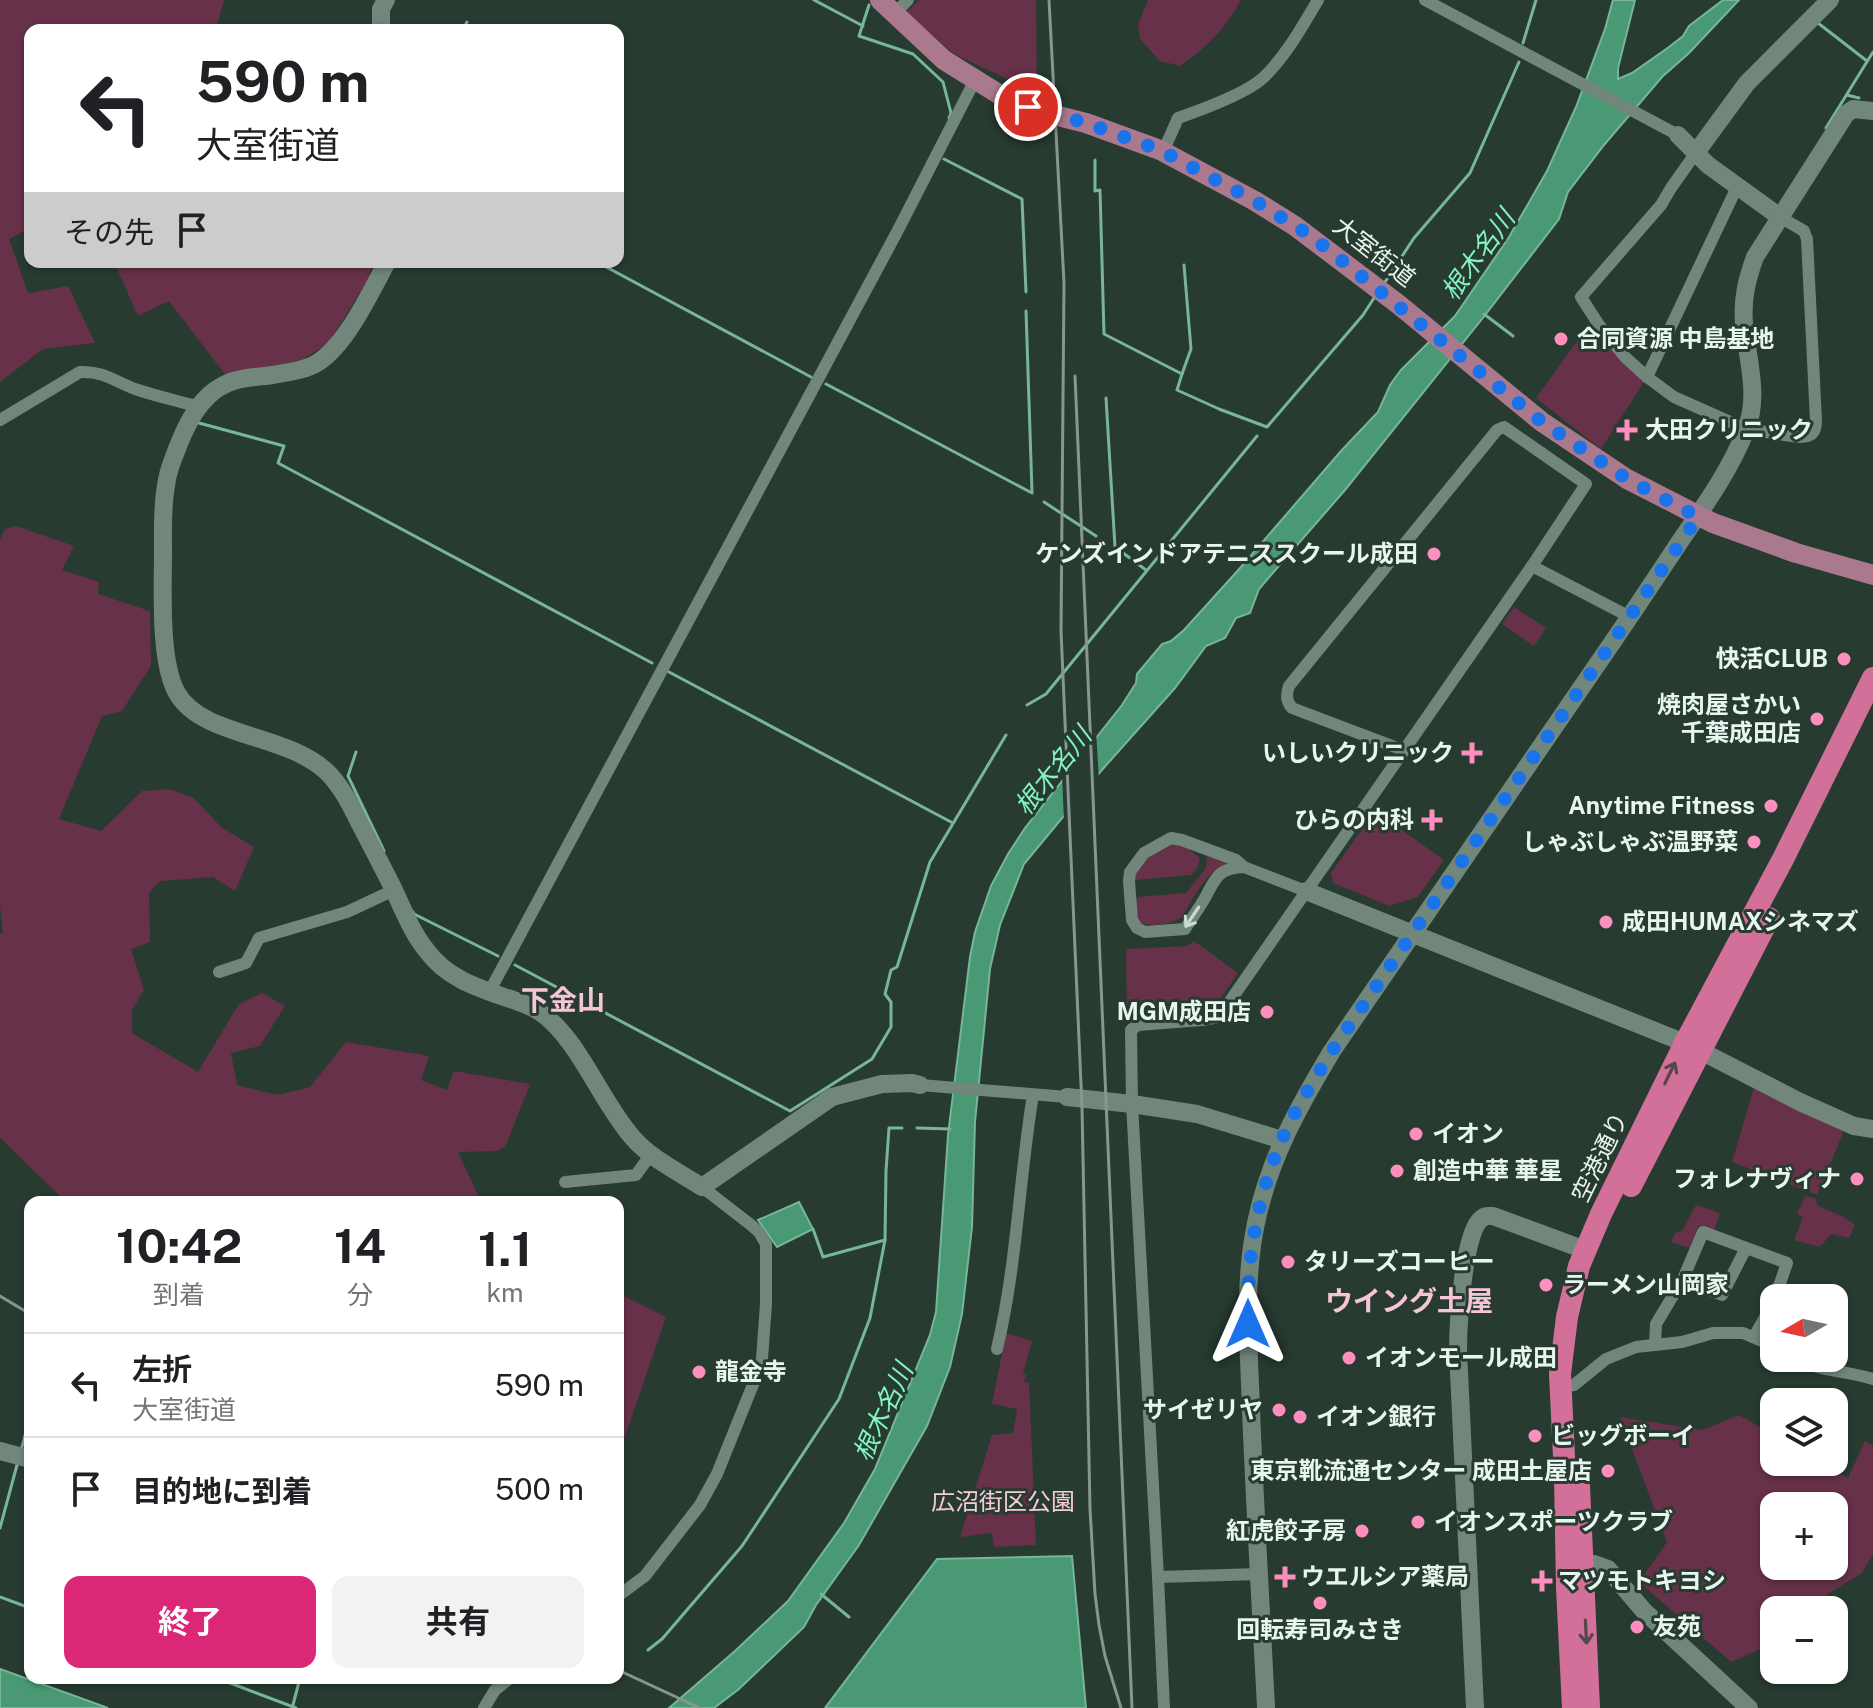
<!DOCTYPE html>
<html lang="ja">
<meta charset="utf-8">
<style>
:root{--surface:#fff;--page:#f2f2f2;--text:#202124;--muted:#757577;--line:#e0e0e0;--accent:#db2777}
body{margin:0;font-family:"Public Sans","Noto Sans JP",sans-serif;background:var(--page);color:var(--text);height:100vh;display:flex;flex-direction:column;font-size:30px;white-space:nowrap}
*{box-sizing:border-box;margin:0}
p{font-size:26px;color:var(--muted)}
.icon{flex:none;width:44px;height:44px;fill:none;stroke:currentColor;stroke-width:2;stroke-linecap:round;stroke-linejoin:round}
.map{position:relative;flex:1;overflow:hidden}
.drawer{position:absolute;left:24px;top:1196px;width:600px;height:488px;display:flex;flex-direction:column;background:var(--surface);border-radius:16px;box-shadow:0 2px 6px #0004}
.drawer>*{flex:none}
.banner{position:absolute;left:24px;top:24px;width:600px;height:244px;border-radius:16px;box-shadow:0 2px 6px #0004;background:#fff;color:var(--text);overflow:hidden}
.needle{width:52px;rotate:261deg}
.tools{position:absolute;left:1760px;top:1284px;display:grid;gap:16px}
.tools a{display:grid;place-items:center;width:88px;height:88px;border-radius:16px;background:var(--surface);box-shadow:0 2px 6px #0004;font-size:40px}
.pin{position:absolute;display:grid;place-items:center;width:68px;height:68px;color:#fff;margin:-34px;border:4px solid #fff;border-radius:50%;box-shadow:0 2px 8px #0007}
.me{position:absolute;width:88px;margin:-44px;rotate:0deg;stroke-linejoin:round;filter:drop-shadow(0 0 6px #0008)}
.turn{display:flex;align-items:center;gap:28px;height:168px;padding:0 40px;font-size:36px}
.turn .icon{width:104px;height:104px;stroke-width:2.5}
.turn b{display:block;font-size:56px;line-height:68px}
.then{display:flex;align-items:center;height:76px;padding:0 40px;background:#0003;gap:16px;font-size:30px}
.eta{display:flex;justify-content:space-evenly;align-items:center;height:136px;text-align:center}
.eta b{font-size:48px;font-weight:700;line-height:56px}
.action{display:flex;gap:16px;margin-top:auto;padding:16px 40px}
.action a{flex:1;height:92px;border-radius:16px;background:var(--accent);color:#fff;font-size:32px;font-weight:700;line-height:92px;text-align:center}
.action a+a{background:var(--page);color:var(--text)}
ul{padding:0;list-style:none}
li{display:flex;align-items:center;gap:24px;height:104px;padding:0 40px;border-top:2px solid var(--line)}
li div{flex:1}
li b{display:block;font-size:30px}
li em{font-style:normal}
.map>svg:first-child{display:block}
.green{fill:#663149;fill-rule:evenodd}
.water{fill:#489974;stroke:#78b599;stroke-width:2}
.pier{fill:#273b31}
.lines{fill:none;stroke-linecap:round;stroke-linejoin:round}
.stream{stroke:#78b599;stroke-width:3}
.street{stroke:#71877b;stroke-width:12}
.secondary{stroke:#71877b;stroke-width:18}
.primary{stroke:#ab798e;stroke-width:20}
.highway{stroke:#d2709a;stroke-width:22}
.rail{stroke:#87978f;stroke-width:3}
.oneway{stroke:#cbdad2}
.oneway2{stroke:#52484b}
.route{stroke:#1a73e8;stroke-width:14;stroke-dasharray:0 25.2}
.poi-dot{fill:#fd8ebe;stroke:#273b31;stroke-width:3}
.labels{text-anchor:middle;stroke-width:6;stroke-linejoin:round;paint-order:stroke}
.street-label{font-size:24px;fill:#e9f5ef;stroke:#273b31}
.poi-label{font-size:24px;font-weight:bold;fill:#e9f5ef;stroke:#273b31;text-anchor:start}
.park-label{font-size:24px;fill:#f5cbda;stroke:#273b31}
.water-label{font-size:26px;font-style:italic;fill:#83f4bf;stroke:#273b31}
.quarter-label{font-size:28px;font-weight:bold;fill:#f6c5d7;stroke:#273b31}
</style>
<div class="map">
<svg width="1873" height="1708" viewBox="0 0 1873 1708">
<rect width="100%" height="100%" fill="#273b31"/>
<g class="green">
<path d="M0,0h224l-8,30h-186v198l-21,11 19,54 40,-7 27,57 -52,6 -43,33z"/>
<path d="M919,0h117l1,93 -83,-39 -48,-42z"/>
<path d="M1148,0h93c-16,29 -34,47 -61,66l-20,-5 -20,-22 -2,-15z"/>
<path d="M114,262h258l-4,18 -39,62 -25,17 -77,18 -58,-76 -31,15z"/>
<path d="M1599,325l48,52 -46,72 -65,-51 52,-72z"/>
<path d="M16,526l58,20 -12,24 37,12 -1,12 52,17 1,55 -29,45 -20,5 -43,103 42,12 41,-40 27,-2 25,9 27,29 33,20 -19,44 -22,-14 -53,4 -11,12 1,49 -19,7 13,41 -12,20v23l66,39 41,-68 23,-11 23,13 -25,40 -29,7 6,32 40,10 33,-8 36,-45 83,14 -8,24 26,10 7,-19 76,13 -25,63 -8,4 -39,1 23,50h-415l-66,-64v-204l3,-2 -3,-26v-366l5,-11z"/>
<path d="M1514,607l32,21 -12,18 -32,-22z"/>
<path d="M1375,811l69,49 -26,37 -29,9 -56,-23 -2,-10z"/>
<path d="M1174,843l13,4 13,11 -2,9 -7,8 -56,5v-6l14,-18z"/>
<path d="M1207,855l24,7 -2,3c-23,3 -36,35 -48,53 -12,7 -33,10 -44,3l-1,-21 2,-3 48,-4 20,-25z"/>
<path d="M1194,941l44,32 -24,35 -7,3 -80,5 -1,-67 61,-3z"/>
<path d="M1754,1087l90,44 -27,64 -85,-33z"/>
<path d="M1805,1196l10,2 3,8 26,11 11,8 -6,13 -18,-4 -11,13 -26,-7 9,-23 -6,-3z"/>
<path d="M1696,1205l24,8 -6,18 -15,-6 -9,23 -19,-6 4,-9 7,-2z"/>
<path d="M618,1293l48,24 -48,140z"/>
<path d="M1006,1333l26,8 -9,32 3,2 -2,7 5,1 7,162 -42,2 -2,-14 -32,4 32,-102 21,-2 4,-24 -25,-5z"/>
<path d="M1739,1415l35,20v27h46l28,16 17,-37 8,5v108l-11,19 -33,20 -11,17h-44v33l-43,19 -92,-80 28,-40 -47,-125 82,13zM1774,1506h60v60h-60z"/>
</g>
<g class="water">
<path d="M1613,0h22l-17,68v11l14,-6 37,-26 14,-11 6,-10 34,-26h16l-50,53 -27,24 -58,68 -36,47 -9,27 -73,95 -141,176 -86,99 -9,24 -14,5 -11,20 -19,8 -31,42 -74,83 -77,93 -24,61 -10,44 -15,153 -3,105 -10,87 -12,53 -23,59 -68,119 -43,60 -12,22 -65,62 -25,19h-45l66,-57 53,-50 56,-78 31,-54 55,-134 6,-23 12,-177 22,-178 5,-25 16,-46 17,-32 17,-26 97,-123 14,-22 1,-9 25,-30 9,-3 13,-11 57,-63 100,-116 37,-39 12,-27 11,-15 54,-54 54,-79 38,-66 29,-64 29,-78z"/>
<path d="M799,1202l14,27 -36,18 -19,-27z"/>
<path d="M1072,1556l14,152h-261l112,-149z"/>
<path d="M0,1669l108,39h-108z"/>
</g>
<path class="pier" d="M1096,731l3,49 -35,41 -2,-47z"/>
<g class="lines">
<g class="stream">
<path d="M814,0l49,26"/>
<path d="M869,5l-10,31 54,18 30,28 8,31 -2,5"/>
<path d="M1818,23l49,38"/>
<path d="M463,30l4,-8"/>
<path d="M1523,43l13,-43"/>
<path d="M1847,95l12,3"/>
<path d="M1826,128l47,-76"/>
<path d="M944,159l78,40 4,93"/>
<path d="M1095,160v31l5,-1 4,144 78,40 -5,16 42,19 48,18 96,-112 11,-17"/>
<path d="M597,262l214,115"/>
<path d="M1385,282l29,-44 56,-65 49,-111"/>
<path d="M1026,311l6,181"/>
<path d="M1484,314l29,22"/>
<path d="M1182,374l9,-25 -7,-84"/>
<path d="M826,384l206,109"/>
<path d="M1106,398l9,149 31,23"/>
<path d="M199,423l85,23 -6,17 374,200"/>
<path d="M1044,502l52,34"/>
<path d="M669,672l282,150"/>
<path d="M1027,705l19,-11 211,-258"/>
<path d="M356,752l-8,24 36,75"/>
<path d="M413,912l1,2 84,42"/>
<path d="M515,965l275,146 82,-52 19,-32v-25l-6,-8 6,-24 6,-3 33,-105 76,-127"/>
<path d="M917,1128l33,1"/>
<path d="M813,1229l10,28 62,-17 1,-69 3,-43h13"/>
<path d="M22,1447l8,-31"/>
<path d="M0,1528l17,-63"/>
<path d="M821,1594l28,23"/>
<path d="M0,1597l30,11"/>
<path d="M648,1650l14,-11 80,-93 97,-147 31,-81 15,-78"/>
<path d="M217,1678l79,30"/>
<path d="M293,1705l7,-27"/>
</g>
<g class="street">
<path d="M1425,0l253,135"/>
<path d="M894,14l14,-14"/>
<path d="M1163,152l15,-34c23,-8 67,-24 85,-40 23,-22 39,-51 55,-78"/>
<path d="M1695,154l-24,34 -10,17 -80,92 18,28 26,32 22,20 27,20 72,32 52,8c13,0 18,-3 18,-16l-9,-182 -3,-8 -24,-14"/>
<path d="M1647,377l90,-190"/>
<path d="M0,420l80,-48c23,-1 34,9 55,17 21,7 43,12 64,18"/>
<path d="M1532,566l98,51"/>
<path d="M1244,867c-25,1 -28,10 -38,29 -6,11 -14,22 -21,33l-40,3 -8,-4 -5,-8 -3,-39 1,-9 14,-19 27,-15 11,2 54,20 8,7 62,24"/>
<path d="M219,972l27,-9 13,-25 88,-26 47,-22"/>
<path d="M491,992l2,-7 404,-753 78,-152"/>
<path d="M920,1085l147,12"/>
<path d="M565,1182l71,-7 15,-21"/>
<path d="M1683,1279l39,16 24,-47"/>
<path d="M1754,1337l20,-36"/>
<path d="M1655,1345l1,-21 27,-45 20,-47 84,31 -12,35"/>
<path d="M997,1349c20,-84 22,-170 36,-254"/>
<path d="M1794,1358c23,13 54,13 79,21"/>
<path d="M1560,1387l14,-2 32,-26 30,-12 46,-5 31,-9h30l31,13"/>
<path d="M1158,1577l101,-3"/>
<path d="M618,1596l27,-20 55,-71 17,-31 39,-97 6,-18 4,-55v-60l-7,-12 -8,-7 -49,-38"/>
<path d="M484,1708l11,-18 15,-12"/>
<path d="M1164,1708l-6,-131 -26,-473 -1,-74 7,-5 64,-5 17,-3 313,-451 54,-82 -82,-57 -7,3 -208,256c-3,9 -3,15 3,22l111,42"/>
</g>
<g class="secondary">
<path d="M381,30v-21l5,-9"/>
<path d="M1678,135l30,30 72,52"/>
<path d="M1695,154l52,-71 83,-83"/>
<path d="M387,262c-17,31 -40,82 -70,101 -13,8 -29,9 -44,12 -14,2 -32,2 -45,8 -29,12 -43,44 -53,71 -4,10 -8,21 -9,32 -4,21 -3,44 -3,65 0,37 -4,111 14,142 25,45 112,40 152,81 14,15 22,32 31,50 11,21 22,42 33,64 10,21 19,45 34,63 19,26 48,36 77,46 13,4 26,8 36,15 40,28 60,89 93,126 18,21 46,34 69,49l130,-90 50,-13 30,-1 8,2"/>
<path d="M1306,891l379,152 115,59 54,24 19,3"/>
<path d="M1067,1097l65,7 65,10 85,26"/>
<path d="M0,1451l30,8"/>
<path d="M1570,1564h24l14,5 36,42 105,97"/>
<path d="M1266,1708c-5,-99 -11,-198 -15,-298 -2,-63 -8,-125 5,-187 13,-64 43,-117 76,-172 91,-131 181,-263 271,-395 27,-39 52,-77 78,-116 24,-35 49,-70 65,-110 14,-35 1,-71 -2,-107 -2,-24 3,-44 11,-66l91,-143 7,-5 20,2"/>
<path d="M1475,1708l-17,-357c0,-24 5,-118 23,-132 5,-4 6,-3 12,-3l92,34"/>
</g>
<path class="primary" d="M880,0l64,60 61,38 41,15 40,10 74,27 95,51 40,25 103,78 144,118 85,57 86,44 83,30 77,22"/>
<g class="highway">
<path d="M1631,1186l138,-268"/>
<path d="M1579,1486l10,222"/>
<path d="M1573,1708l-6,-120 -2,-110 -5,-104 7,-57 12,-51 22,-52 84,-171 98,-184 90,-181"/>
</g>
<g class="rail">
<path d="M1049,0l15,283 -3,348 21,476 8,402 5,85 4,31 6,31 16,52"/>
<path d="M1075,376l57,1332"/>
<path d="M0,1296l30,18"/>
<path d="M618,1670l82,38"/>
</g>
</g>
<defs><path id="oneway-shaft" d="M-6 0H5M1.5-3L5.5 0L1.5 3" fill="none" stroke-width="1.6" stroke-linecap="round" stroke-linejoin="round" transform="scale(2)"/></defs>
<use class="oneway" href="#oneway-shaft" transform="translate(1192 917) rotate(124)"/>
<g class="oneway2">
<use href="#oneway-shaft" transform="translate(1670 1073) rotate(-64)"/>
<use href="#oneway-shaft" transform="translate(1586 1632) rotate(87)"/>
</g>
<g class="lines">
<path class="route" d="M1028,107l58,16 74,27 95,51 56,35 35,28 196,158 85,57 71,38 -366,534c-12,19 -24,39 -35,58 -36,65 -51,141 -49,215"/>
</g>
<g class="poi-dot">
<circle cx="1561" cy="339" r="8"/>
<path d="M1623 418h8v8h8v8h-8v8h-8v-8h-8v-8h8z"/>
<circle cx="1434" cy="554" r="8"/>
<circle cx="1844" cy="659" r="8"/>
<circle cx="1817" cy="719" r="8"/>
<path d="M1468 741h8v8h8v8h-8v8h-8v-8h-8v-8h8z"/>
<circle cx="1771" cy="806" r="8"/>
<path d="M1428 808h8v8h8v8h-8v8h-8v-8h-8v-8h8z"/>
<circle cx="1754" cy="842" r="8"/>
<circle cx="1606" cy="922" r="8"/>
<circle cx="1267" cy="1012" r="8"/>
<circle cx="1416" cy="1134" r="8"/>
<circle cx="1397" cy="1171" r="8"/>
<circle cx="1857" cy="1179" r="8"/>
<circle cx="1288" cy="1262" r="8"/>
<circle cx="1546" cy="1285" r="8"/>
<circle cx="1349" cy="1358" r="8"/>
<circle cx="699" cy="1372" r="8"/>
<circle cx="1279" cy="1410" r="8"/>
<circle cx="1300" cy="1417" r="8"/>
<circle cx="1535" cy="1436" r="8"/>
<circle cx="1608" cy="1471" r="8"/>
<circle cx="1418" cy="1522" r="8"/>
<circle cx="1362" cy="1531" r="8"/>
<path d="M1281 1565h8v8h8v8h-8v8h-8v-8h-8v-8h8z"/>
<path d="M1538 1569h8v8h8v8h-8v8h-8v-8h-8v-8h8z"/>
<circle cx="1320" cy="1603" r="8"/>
<circle cx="1637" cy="1627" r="8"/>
</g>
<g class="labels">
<g class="street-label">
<text transform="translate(1374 252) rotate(38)" y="8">大室街道</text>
<text transform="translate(1600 1157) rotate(-64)" y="8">空港通り</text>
</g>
<g class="poi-label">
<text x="1577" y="347">合同資源 中島基地</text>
<text x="1645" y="438">大田クリニック</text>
<text x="1418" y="562" text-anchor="end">ケンズインドアテニススクール成田</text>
<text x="1828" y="667" text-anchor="end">快活CLUB</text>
<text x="1801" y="713" text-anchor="end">焼肉屋さかい<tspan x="1801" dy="28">千葉成田店</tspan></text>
<text x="1454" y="761" text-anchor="end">いしいクリニック</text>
<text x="1755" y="814" text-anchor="end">Anytime Fitness</text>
<text x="1414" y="828" text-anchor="end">ひらの内科</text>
<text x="1738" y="850" text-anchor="end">しゃぶしゃぶ温野菜</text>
<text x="1622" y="930">成田HUMAXシネマズ</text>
<text x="1251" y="1020" text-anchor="end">MGM成田店</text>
<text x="1432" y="1142">イオン</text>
<text x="1413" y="1179">創造中華 華星</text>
<text x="1841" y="1187" text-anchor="end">フォレナヴィナ</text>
<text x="1304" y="1270">タリーズコーヒー</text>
<text x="1562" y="1293">ラーメン山岡家</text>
<text x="1365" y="1366">イオンモール成田</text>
<text x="715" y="1380">龍金寺</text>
<text x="1263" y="1418" text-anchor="end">サイゼリヤ</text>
<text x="1316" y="1425">イオン銀行</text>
<text x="1551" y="1444">ビッグボーイ</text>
<text x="1592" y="1479" text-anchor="end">東京靴流通センター 成田土屋店</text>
<text x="1434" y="1530">イオンスポーツクラブ</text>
<text x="1346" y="1539" text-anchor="end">紅虎餃子房</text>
<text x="1301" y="1585">ウエルシア薬局</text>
<text x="1558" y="1589">マツモトキヨシ</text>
<text x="1653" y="1635">友苑</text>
<text x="1320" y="1638" text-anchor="middle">回転寿司みさき</text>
</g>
<g class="park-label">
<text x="1003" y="1510">広沼街区公園</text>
</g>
<g class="water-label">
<text transform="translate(1478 255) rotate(-54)" y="9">根木名川</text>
<text transform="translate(1053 771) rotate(-51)" y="9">根木名川</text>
<text transform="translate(883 1412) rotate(-65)" y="9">根木名川</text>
</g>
<g class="quarter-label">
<text x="563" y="1010">下金山</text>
<text x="1409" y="1311">ウイング土屋</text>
</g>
</g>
</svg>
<div class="tools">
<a><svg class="needle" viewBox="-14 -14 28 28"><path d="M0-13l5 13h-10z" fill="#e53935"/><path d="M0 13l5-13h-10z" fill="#757577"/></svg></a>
<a><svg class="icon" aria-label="layers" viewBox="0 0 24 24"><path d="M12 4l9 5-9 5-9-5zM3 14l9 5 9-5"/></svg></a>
<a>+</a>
<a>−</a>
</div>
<div class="pin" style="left:1028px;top:107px;background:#d93025"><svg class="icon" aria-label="arrive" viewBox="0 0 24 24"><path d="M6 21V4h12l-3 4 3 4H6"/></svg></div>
<svg class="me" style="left:1248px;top:1324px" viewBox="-20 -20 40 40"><path d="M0-17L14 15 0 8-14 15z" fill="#1a73e8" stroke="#fff" stroke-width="4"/></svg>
<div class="banner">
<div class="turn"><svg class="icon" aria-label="left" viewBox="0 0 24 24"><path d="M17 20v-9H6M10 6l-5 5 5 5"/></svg><div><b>590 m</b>大室街道</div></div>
<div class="then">その先<svg class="icon" aria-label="arrive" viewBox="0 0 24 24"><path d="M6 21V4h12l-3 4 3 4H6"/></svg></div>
</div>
<section class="drawer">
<div class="eta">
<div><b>10:42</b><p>到着</p></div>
<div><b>14</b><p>分</p></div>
<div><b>1.1</b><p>km</p></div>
</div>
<ul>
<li><svg class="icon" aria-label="left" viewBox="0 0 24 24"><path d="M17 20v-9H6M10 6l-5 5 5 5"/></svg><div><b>左折</b><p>大室街道</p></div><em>590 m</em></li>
<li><svg class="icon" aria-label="arrive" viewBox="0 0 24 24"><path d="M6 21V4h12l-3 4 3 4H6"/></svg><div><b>目的地に到着</b></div><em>500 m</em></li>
</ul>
<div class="action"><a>終了</a><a>共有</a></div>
</section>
</div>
